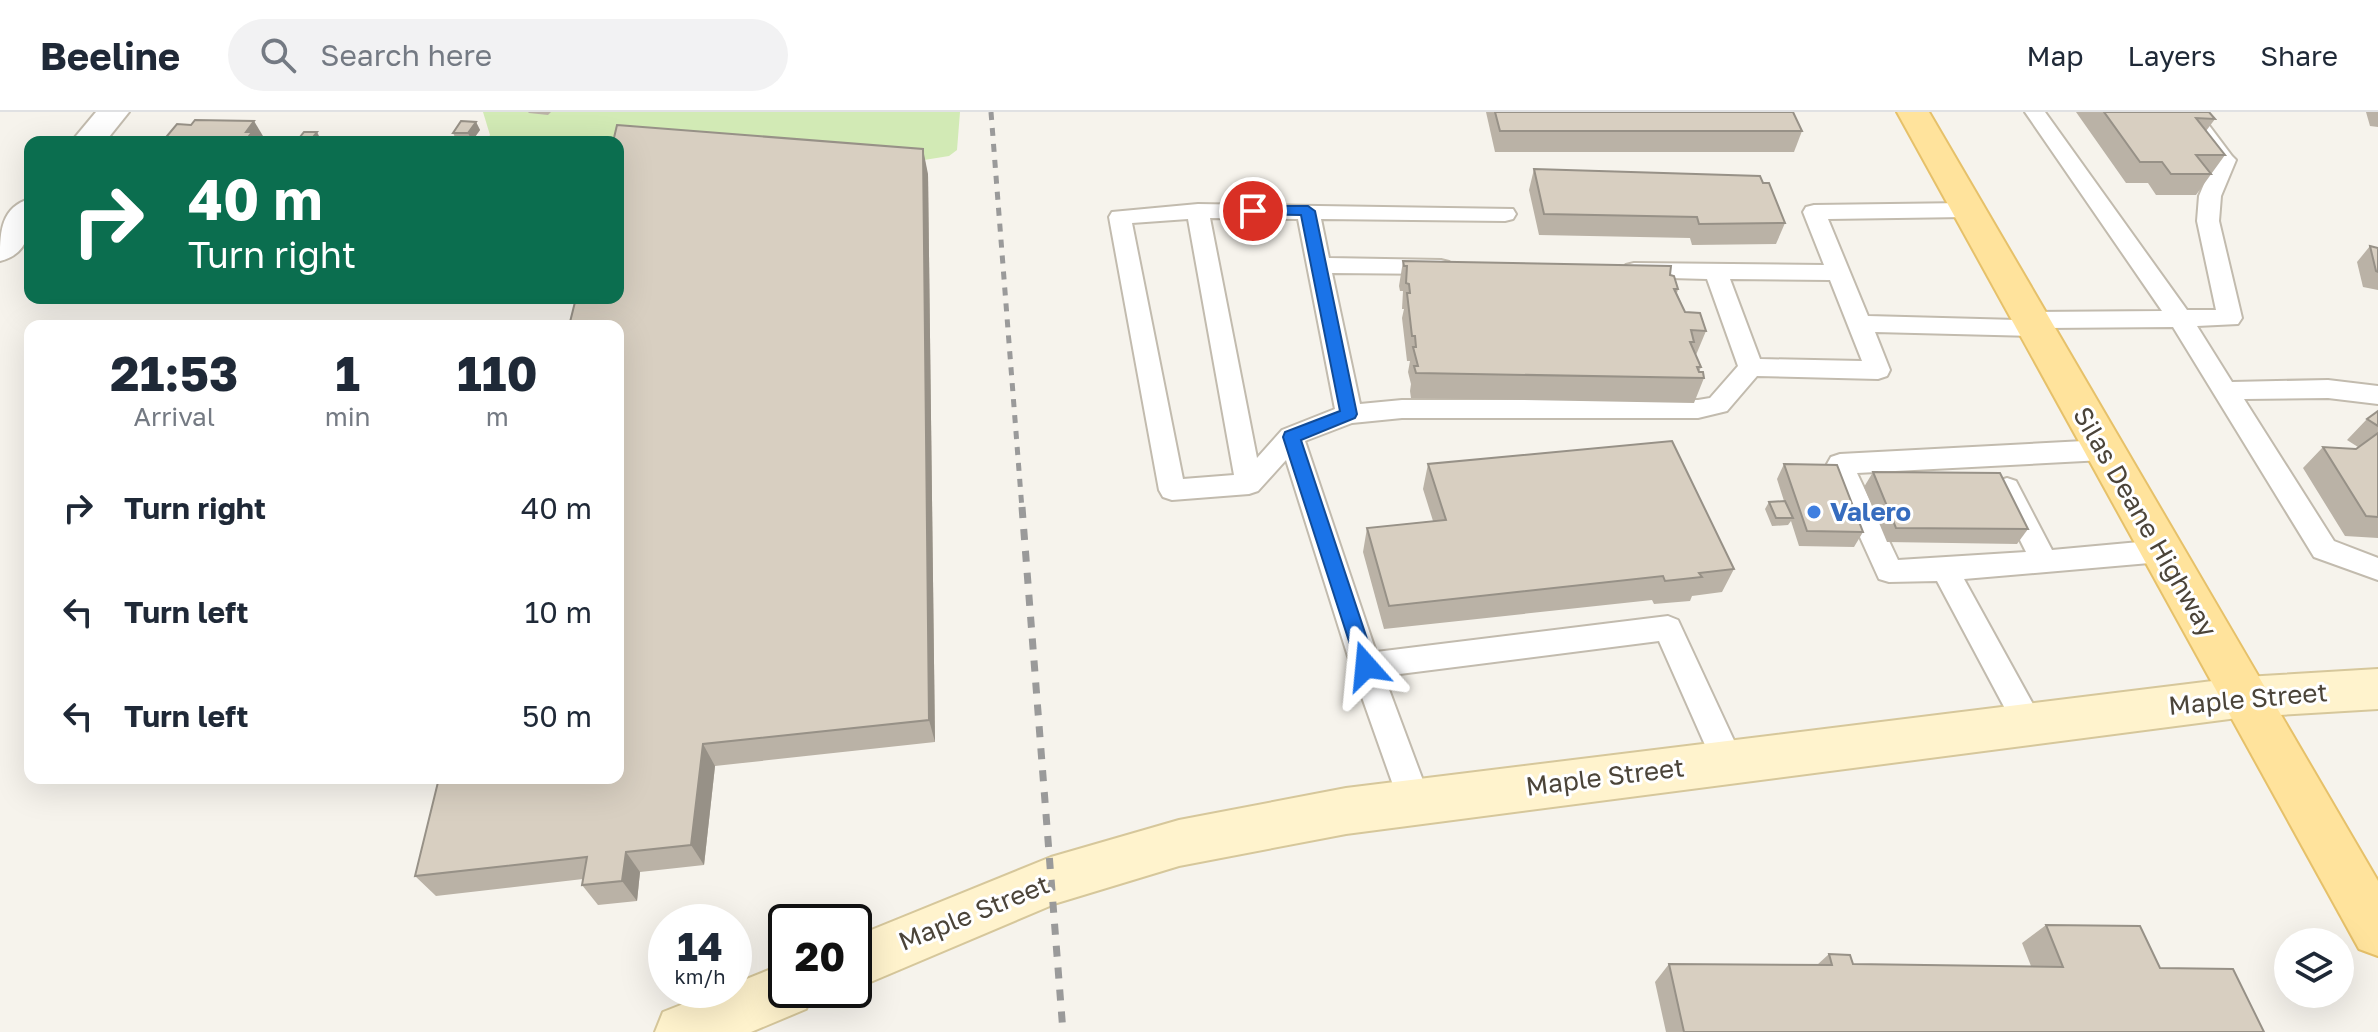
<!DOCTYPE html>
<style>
:root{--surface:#fff;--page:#f2f2f3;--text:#1f2937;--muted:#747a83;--line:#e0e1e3}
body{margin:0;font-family:"Golos Text",sans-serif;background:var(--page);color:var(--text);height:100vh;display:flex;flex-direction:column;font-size:30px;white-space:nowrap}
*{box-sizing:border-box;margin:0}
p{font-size:26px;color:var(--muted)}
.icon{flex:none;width:44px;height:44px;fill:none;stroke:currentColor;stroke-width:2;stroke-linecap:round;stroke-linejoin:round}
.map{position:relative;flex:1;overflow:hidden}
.sheet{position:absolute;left:24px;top:208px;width:600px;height:464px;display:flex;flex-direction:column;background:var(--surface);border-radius:16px;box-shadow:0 8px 32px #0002}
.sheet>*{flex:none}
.banner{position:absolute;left:24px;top:24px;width:600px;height:168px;border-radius:16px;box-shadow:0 8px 32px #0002;background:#0b6e4f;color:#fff;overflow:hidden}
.tools{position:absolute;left:2274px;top:816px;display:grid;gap:16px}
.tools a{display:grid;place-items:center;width:80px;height:80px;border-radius:50%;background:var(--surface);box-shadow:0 8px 32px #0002;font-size:40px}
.speed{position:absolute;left:648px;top:792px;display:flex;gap:16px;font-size:40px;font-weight:700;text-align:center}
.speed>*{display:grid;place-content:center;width:104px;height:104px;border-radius:50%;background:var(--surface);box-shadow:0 8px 32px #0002;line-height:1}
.speed small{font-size:20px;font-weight:400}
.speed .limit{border:4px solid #111;border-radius:12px;background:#fff;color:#111}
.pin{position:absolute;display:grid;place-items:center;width:68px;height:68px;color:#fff;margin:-34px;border:4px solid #fff;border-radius:50%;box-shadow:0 2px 8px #0007}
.me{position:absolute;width:88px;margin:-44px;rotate:342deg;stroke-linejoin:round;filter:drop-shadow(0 0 6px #0008)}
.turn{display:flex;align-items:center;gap:28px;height:168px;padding:0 32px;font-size:36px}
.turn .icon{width:104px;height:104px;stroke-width:2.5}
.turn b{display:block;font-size:56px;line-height:68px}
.eta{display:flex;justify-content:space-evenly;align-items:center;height:136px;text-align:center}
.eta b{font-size:48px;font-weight:700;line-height:56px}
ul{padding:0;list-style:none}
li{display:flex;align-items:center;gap:24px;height:104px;padding:0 32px}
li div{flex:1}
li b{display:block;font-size:30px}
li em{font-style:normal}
header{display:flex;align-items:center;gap:48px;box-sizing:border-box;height:112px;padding:0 40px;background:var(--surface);border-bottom:2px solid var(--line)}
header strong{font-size:38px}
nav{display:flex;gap:44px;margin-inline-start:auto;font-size:28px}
.search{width:560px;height:72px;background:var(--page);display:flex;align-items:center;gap:20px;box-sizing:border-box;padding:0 28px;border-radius:44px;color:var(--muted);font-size:30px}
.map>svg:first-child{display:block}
.green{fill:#d2eab5}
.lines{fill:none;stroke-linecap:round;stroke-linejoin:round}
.service-casing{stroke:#c2bbae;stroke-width:4}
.tertiary-casing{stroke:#c2bbae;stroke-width:4}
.secondary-casing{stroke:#d6c79b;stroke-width:4}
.primary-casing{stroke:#e6c16a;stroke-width:4}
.service{fill:#fff;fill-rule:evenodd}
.tertiary{fill:#fff;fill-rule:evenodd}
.secondary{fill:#fff3cd;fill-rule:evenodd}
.primary{fill:#ffe39c;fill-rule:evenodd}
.rail-far1{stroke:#9a9a9a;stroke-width:5;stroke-dasharray:8 8;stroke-linecap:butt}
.rail{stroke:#9a9a9a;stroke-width:7;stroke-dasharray:11 11;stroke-linecap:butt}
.wall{fill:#bab2a6}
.shaded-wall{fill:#979187}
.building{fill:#d8cfc1;stroke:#979187;stroke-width:2}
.route{fill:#1a73e8;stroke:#114b97;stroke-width:2}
.shop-dot{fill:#3f7fe0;stroke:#fff;stroke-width:3}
.labels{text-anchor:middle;stroke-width:6;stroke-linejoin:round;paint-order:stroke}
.shop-label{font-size:26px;font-weight:bold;fill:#366cbe;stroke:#fff;text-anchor:start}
.street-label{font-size:26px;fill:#4b4439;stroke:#fff}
</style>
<header>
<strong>Beeline</strong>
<div class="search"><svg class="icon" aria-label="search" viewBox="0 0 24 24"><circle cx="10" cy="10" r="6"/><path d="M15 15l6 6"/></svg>Search here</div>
<nav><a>Map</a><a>Layers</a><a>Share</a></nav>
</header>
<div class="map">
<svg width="2378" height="920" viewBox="0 0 2378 920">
<rect width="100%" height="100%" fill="#f6f3ec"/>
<path class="green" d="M483,0h477l-3,38 -8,6 -25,4 -300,-24 -44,6h-94l4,-7z"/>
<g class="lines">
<defs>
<g id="service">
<path d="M2025,0h20l142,198h29l-19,-89 2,-25 15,-36 -36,-48h21l33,44 4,4 -15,36 -2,25 23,97 -4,6 -41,2 35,56 96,-2 50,6v18l-50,-6 -84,1 90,142 44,17v22l-64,-23 -141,-230 -127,1 -4,6 -8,2 -159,-4 15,38 -3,6 -9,3 -121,-3 -30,35 -29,7h-296l-50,5 -47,18 71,211 292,-36 10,4 66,142 -5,10 -11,4 -11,-4 -58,-131 -275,35 47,126 -5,10 -11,4 -11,-4 -5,-10 -48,-136 -65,-206 -28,31 -9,3 -77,6 -9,-3 -4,-7 -50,-273 3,-5 86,-8 315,5 3,5 -3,5 -8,2 -184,-2 8,39 112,2 8,2 3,5 -3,5 -8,2 -109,-1 28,131 42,-4h296l12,-2 28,-32 -31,-87 -73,-2 -8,-2 -4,-5 4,-5 8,-2 190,2 -21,-53 3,-5 8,-2 152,-2 8,2 3,5 -3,5 -8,2 -138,2 40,97 149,4 4,-6 8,-2 133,-1zM1210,106l88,1 37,190 -53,21 -25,28zM1188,107l46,256 -51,4 -51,-256zM1730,167l100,1 32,81 -102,-2z"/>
<path d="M2103,328l9,3 4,7 -4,7 -9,3 -246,13 41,87 128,-8 -32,-64 4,-7 9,-3 9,3 36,69 109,-10 10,3 4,8 -4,8 -10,3 -197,17 80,145 -4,9 -11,4 -11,-4 -81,-152 -48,1 -10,-3 -52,-115 4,-7 9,-3z"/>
</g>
<g id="tertiary">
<path d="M96,0h33l-24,30h-34z"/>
<path d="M30,87c0,27 2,54 -30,62 0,-27 0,-54 30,-62z"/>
</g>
<g id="secondary">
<path d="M2378,557v40l-133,8 -899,117 -167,32 -122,37 -203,86v-52l197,-80 128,-37 167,-32 899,-111z"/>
<path d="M786,851v27h28l-8,19 -55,23h-96l8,-20 56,-22h15v-6z"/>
</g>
<path id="primary" d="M1897,0h32l449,769v75l-19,-7z"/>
</defs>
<use href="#service" class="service-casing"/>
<use href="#tertiary" class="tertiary-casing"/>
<use href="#secondary" class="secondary-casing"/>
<use href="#primary" class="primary-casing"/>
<use href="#service" class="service"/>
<use href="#tertiary" class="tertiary"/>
<use href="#secondary" class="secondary"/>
<use href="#primary" class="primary"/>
<path class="rail-far1" d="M991,0l31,397"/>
<path class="rail" d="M1022,395l41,525"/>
</g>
<g class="wall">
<path d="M528,0h23l-3,3 -19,-2z"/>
<path d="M1486,0h307l9,19 -8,21h-299z"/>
<path d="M2076,0h133l6,7 -9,12 19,24 -29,40h-40l-8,-12h-22z"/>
<path d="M2366,0h12v15l-8,-1z"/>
<path d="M476,10l4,8 -8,11h-15l-4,-8z"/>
<path d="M1534,57l229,14 22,40 -9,21 -84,1 -2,-7 -151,-3 -10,-45z"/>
<path d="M928,62l7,568 -220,24 -11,99 -64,7 -3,29 -39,4 -16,-20 1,-6 -147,17 -21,-20z"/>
<path d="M2370,134l8,2v42l-15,-3 -6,-25z"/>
<path d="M1403,149l267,14 8,14 -1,4 8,19 21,19 -10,24 5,12 -2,5 5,6 -10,25 -283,-5 -1,-7 1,-7 -3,-12 2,-11h-3l-5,-43 2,-9h-2l1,-18h-3l-1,-5z"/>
<path d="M2378,299v127l-33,-2 -42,-68 20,-21 33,2 2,-2 -11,-7 20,-21z"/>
<path d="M1428,352l306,105 -12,23 -30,4 -2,5 -36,3 -2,-4 -268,29 -21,-77 4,-24 66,-7 -10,-32z"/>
<path d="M1784,352l79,68 -9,15 -55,-1 -8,-25 -3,4 -16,1 -7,-17 4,-7 15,-1 -7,-22z"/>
<path d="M1873,360l155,57 -11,15 -130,-2 -23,-55z"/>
<path d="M2046,813l114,43 104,64h-598l-11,-50 14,-18 148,1 12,-11 24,10 178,2 -9,-23z"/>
</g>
<g class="shaded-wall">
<path d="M254,9l9,15 -4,6h-12l-1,-10z"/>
<path d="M476,10l4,8 -8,11 -4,-8z"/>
<path d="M317,20l4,8 -1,2h-11z"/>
<path d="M923,37l5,25 7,568 -6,-22z"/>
<path d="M703,632l12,22 -11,99 -13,-20z"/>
<path d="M626,740l14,20 -3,29 -15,-20z"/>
</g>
<g class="building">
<path d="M1495,0h298l9,19h-302z"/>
<path d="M2104,0h105l6,7 -19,-1 29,37h-29l15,19h-40l-9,-12h-22z"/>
<path d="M195,8l59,1 -8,11h6l-6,8h-7l-1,2h-76l15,-18 14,1z"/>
<path d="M461,9l15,1 -8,11h-15z"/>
<path d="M617,13l306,24 6,571 -226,24 -12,101 -65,7 -4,29 -40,4 5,-28 -172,19 24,-98h179v-452h-49l7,-28h42v-156h-5z"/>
<path d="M304,20h13l-8,10h-13z"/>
<path d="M1534,57l226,7 3,7h6l16,40 -86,1 -2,-7 -153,-3z"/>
<path d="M2370,134l8,2v24l-2,-1z"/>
<path d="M1403,149l268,5 -1,9 4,1 4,13h-4l11,23 15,1 6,18 -15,-1 3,12h-4l11,25h-4l2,5h4l1,6 -288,-5 -2,-7h4l-5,-19h3l-1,-11h-3l-5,-43h3l-1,-9 -3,-1 1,-17h-3z"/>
<path d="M2378,299v15l-11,-7z"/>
<path d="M2378,321v84l-12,-1 -43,-69 33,2z"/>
<path d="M1672,329l62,128 -35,4 3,4 -37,4 -2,-5 -274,30 -22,-78 79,-8 -18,-56z"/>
<path d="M1784,352l53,1 26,67 -56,-1z"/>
<path d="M1873,360l127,1 28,56 -132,-1z"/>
<path d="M1785,389l8,17h-17l-7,-16z"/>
<path d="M2046,813l94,1 20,42 73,1 31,63h-580l-15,-68 163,1 -3,-11 21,1 3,9 210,3z"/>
</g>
<path class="route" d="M1253,94h55l7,5 42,203 -2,4 -54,22 75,226 -3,5h-14l-2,-5 -74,-229 2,-5 55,-21 -39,-196 -53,-1v-7z"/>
<circle class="shop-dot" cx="1814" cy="400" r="8"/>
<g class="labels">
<g class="shop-label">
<text x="1830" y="409">Valero</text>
</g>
<g class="street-label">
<text transform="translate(2145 410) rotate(60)" y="9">Silas Deane Highway</text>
<text transform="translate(2248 587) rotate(-5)" y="9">Maple Street</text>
<text transform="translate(1605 665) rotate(-7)" y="9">Maple Street</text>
<text transform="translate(974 801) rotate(-22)" y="9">Maple Street</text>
</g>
</g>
</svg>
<div class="tools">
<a><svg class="icon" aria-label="layers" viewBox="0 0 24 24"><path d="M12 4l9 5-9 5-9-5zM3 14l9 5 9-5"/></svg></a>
</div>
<div class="speed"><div>14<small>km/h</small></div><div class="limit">20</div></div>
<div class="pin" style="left:1253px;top:99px;background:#d93025"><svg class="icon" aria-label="arrive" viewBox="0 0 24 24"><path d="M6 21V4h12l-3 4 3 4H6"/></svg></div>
<svg class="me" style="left:1366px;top:554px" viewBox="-20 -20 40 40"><path d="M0-17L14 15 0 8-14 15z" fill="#1a73e8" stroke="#fff" stroke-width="4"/></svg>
<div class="banner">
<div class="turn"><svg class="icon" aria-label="right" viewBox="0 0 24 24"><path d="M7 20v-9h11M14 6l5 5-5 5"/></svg><div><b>40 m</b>Turn right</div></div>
</div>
<section class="sheet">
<div class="eta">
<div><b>21:53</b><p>Arrival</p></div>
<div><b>1</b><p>min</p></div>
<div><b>110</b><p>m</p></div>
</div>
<ul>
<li><svg class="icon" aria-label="right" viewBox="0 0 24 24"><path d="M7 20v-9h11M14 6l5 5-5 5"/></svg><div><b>Turn right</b></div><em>40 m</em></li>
<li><svg class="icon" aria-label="left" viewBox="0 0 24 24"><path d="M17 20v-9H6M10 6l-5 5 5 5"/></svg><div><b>Turn left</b></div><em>10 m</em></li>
<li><svg class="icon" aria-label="left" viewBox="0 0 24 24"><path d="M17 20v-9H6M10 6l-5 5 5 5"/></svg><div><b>Turn left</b></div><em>50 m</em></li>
</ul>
</section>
</div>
